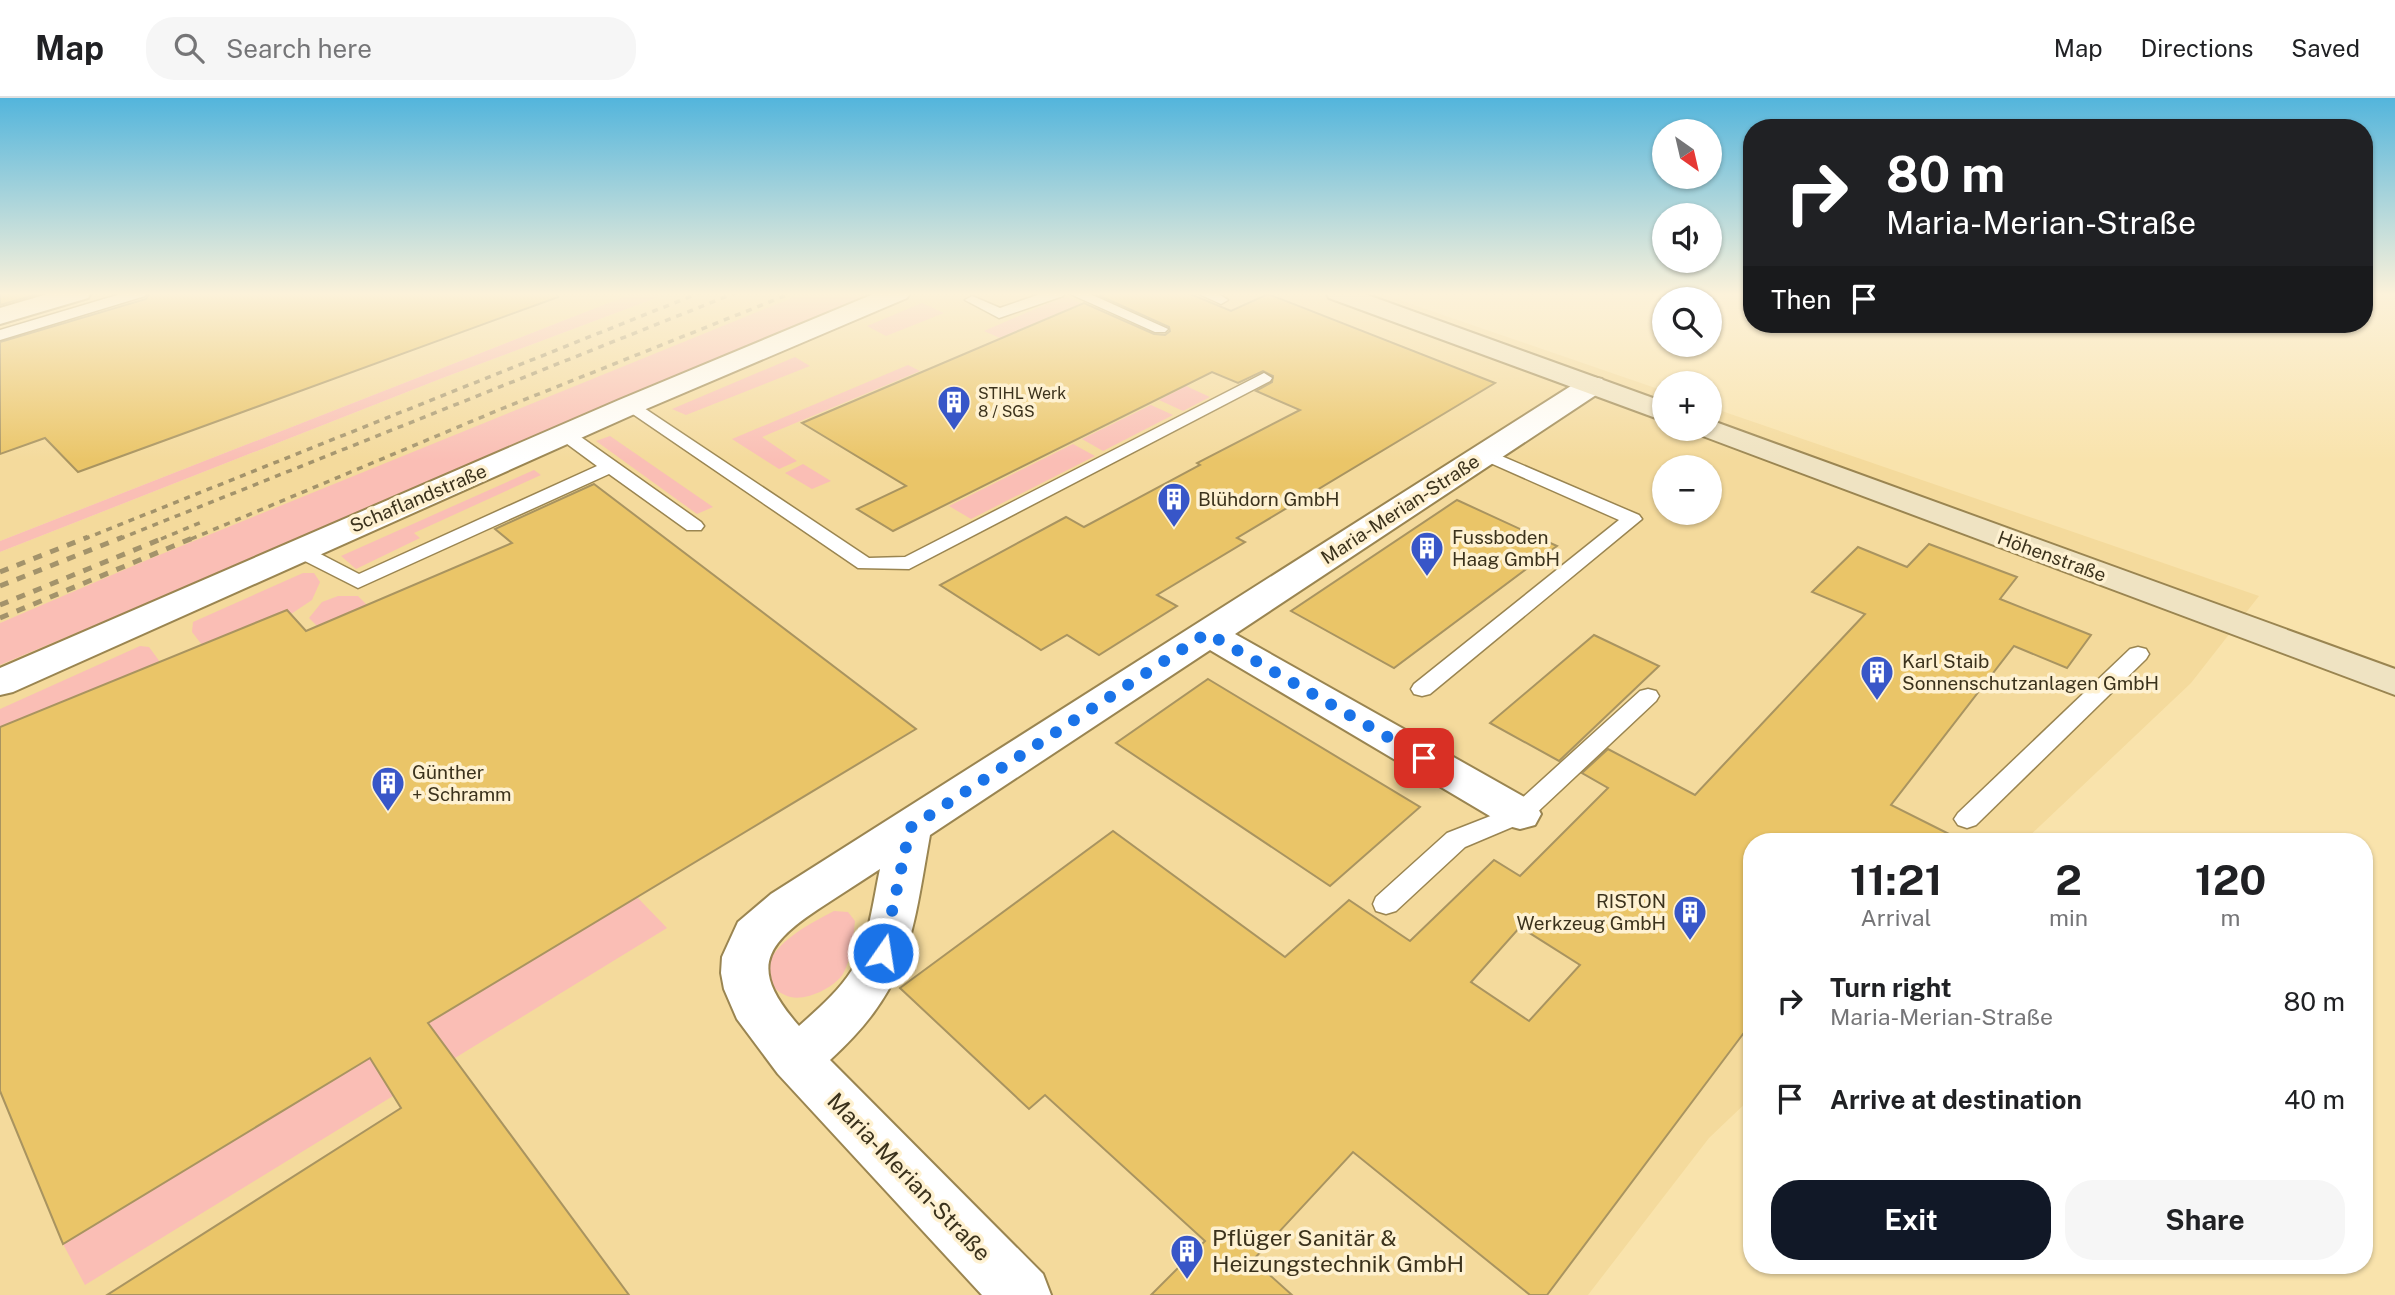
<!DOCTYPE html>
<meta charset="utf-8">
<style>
:root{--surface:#fff;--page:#f6f6f6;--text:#202124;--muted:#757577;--line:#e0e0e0;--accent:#111827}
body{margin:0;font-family:"Public Sans",sans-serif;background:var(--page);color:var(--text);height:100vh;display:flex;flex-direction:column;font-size:26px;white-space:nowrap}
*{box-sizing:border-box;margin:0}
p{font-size:23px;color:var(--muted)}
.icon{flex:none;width:38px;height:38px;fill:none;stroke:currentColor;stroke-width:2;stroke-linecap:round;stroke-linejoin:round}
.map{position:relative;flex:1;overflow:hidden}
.sheet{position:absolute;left:1743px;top:735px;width:630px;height:441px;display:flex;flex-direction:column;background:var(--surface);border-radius:28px;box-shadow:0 2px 5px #0004}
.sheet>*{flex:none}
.hud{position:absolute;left:1743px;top:21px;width:630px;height:214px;border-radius:28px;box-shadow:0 2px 5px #0004;background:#202124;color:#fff;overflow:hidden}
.needle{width:46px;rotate:146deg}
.controls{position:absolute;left:1652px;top:21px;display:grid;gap:14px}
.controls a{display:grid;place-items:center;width:70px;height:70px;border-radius:50%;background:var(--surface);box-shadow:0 2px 5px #0004;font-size:35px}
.pin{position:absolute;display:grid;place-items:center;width:60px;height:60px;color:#fff;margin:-30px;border-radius:14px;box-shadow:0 4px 10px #0006}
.me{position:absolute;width:77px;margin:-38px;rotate:13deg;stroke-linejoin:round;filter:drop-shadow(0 0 5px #0008)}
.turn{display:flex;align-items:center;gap:24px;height:147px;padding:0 28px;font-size:32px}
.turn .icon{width:91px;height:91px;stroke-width:2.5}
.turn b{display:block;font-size:49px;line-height:60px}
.then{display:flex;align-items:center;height:66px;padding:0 28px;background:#0003;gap:14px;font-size:26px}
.eta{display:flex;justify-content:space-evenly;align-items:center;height:119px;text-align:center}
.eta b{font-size:42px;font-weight:700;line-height:49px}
.primary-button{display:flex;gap:14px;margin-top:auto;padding:14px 28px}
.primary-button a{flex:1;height:80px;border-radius:28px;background:var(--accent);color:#fff;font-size:28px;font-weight:700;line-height:80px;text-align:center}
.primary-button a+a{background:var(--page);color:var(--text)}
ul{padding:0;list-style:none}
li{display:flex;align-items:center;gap:21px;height:98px;padding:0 28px}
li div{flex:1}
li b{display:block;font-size:26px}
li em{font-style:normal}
header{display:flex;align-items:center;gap:42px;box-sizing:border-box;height:98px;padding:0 35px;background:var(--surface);border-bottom:2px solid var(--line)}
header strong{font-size:33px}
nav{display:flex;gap:38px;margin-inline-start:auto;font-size:24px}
.search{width:490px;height:63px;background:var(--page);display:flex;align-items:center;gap:18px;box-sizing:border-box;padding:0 24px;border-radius:28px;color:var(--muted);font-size:26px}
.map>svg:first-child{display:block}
.built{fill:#f4da9c;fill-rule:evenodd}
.green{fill:#fabeb5}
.building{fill:#eac568;stroke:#a99460;stroke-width:2;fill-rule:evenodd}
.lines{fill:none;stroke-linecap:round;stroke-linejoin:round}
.lane-casing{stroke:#9a8551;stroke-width:3}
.street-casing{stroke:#9a8551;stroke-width:4}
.secondary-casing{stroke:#9a8551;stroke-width:4}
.lane{fill:#fff;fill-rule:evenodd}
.street{fill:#fff;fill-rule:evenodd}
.secondary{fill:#efe3c2;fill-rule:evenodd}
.rail-far1{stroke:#a3936b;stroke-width:3.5;stroke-dasharray:6 6;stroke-linecap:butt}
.rail{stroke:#a3936b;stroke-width:5;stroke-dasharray:9 9;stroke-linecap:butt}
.route{stroke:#1a73e8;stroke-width:12;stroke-dasharray:0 21.6}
.labels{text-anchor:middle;stroke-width:7;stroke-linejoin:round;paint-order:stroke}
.far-poi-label{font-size:16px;fill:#3b321c;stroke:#fef1d1;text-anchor:start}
.street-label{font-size:19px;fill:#3b321c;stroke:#fef1d1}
.poi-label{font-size:19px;fill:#3b321c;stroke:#fef1d1;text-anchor:start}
.near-street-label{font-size:23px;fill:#3b321c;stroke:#fef1d1}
.near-poi-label{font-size:23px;fill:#3b321c;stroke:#fef1d1;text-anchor:start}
</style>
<header>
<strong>Map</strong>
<div class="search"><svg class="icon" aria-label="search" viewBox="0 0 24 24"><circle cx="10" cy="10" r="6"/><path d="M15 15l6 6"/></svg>Search here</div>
<nav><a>Map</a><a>Directions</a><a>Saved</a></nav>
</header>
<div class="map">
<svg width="2395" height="1197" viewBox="0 0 2395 1197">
<rect width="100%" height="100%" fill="#f9e3ac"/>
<g class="built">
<path d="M0,195h634l-634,248z"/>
<path d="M669,195h140l-809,330v-71l440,-173z"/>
<path d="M886,195h493l285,98v38h46v-22l549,189 -68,87 -168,159h-271v255l-43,41 -121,157h-1588v-630zM1664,369h46v46h-46z"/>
</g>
<g class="green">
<path d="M634,195h35l-229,86 -440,173v-11z"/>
<path d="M804,195h82l-886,372v-42l147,-63z"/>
<path d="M1065,198l78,35 -41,11 -53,-24 -49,20 -16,-7z"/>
<path d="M922,205l22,10 -58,23 -19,-10z"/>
<path d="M795,259l15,9 -124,49 -14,-6z"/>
<path d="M908,267l12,6 -158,66 35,24 -18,8 -47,-30z"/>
<path d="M1186,288l24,11 -27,14 -24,-11z"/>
<path d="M1151,307l22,10 -70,36 -21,-12z"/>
<path d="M610,338l103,71 -16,7 -101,-73z"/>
<path d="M1073,346l22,12 -124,63 -22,-13z"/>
<path d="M803,366l28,17 -19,8 -27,-16z"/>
<path d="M534,372l7,5 -127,58 6,5 -64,31 -15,-13z"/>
<path d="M303,475h11l6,9 -8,18 -21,14 -4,-4 -85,35 -10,-13 1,-10z"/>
<path d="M338,498h20l9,9 -50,21 -8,-8 13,-16z"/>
<path d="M140,548l9,1 11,15 -160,65v-18z"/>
<path d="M637,799l30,31 -582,357 -22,-41z"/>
<path d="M834,813l14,1 7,9c-2,18 -3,37 -12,53 -10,15 -42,30 -58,21 -12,-5 -15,-14 -20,-25 12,-30 41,-44 69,-59z"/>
</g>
<g class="building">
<path d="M0,195h41l-41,12z"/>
<path d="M150,195h407l1,4 -480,175 -33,-34 -45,16v-112l146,-43z"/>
<path d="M1107,195h81l43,18 37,-17 227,89 -258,155 8,4 -88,53 20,11 -78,49 -32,-20 -26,15 -101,-65 126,-68 18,10 116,-62 -3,-2 103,-53 -44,-19 16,-9 1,-6 -10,-5 -25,12 -26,-11 -319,159 -36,-22 49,-23 -104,-63 282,-120 70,31 11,1 5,-4 -1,-4 -69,-31z"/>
<path d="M594,386l322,245 -488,294 201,272h-522l294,-187 -31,-50 -307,186 -63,-153v-364l287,-117 19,21 206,-88 -17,-14z"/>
<path d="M1457,402l100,46 -163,122 -103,-57z"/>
<path d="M1929,446l88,33 -17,22 91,36 -24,33 -53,-22 -123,159 74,37h-213v180l-205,273h-17l-177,-143 -100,108 39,35h-141l54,-54 -160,-146 -16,14 -129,-121 213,-157 172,126 64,-57 61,41 84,-81 26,16 88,-88 -26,-15 26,-24 87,46 170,-181 -53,-22 46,-45 49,20zM1520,829l60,38 -51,56 -58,-39z"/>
<path d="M1594,537l65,31 -100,95 -69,-38z"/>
<path d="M1208,581l212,128 -90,79 -214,-143z"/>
</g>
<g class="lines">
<defs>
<g id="lane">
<path d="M124,195h23l-2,3 -145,44v-10z"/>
<path d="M1043,195h22l-2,3 -64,22 -34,-18 7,-4 28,12z"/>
<path d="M1068,195h20l80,36 -3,3h-10z"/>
<path d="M1197,195h20l11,7 -7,4z"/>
<path d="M1264,275l8,5 -2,3 -361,188 -51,-1 -237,-162 2,-4h12l234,156 36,-1z"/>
<path d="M565,331l6,1 130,92 3,4 -3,4h-14l-78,-56 -251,114 -67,-34 -3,-4 3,-4h14l54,28 238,-108 -38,-28 -3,-4z"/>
<path d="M1485,351l154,66 3,4 -212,175 -8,2 -8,-2 -3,-5 3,-5 205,-164 -140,-62 -3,-4 3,-4z"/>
<path d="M2138,549l8,2 3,5 -3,5 -170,166 -9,3 -9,-3 -4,-6 4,-6 172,-164z"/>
<path d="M1648,591l8,2 3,5 -3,5 -127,119 -64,27 -69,64 -10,3 -10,-3 -3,-7 3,-7 71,-64 64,-25 129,-117z"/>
</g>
<g id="street">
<path d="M51,195h40l-3,5 -88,26v-16z"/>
<path d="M876,195h34l-3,5 -268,114 -626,280 -13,3v-27l619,-268z"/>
<path d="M1592,279l10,2 4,6 -4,6 -367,243 300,169 6,11 -6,11 -15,4 -15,-4 -295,-175 -280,185c-18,101 -20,152 -100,225l213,214 8,21h-69l-204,-221 -41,-55 -13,-30 -3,-16 1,-16 16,-35 33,-28 811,-515zM880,771c-7,32 -11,72 -28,101 -14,22 -34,39 -53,56 -47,-54 -39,-78 18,-116 21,-14 42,-27 63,-41z"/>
</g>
<g id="secondary">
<path d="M1326,195h36l302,109v19l-335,-123z"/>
<path d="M1710,322l685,249v26l-695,-260 -5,-6h15z"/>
</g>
</defs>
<use href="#lane" class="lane-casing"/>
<use href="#street" class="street-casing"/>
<use href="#secondary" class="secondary-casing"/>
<use href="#lane" class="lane"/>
<use href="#street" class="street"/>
<use href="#secondary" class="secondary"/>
<g class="rail-far1">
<path d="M84,441l615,-246"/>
<path d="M119,441l616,-246"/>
<path d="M161,441l43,-18"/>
<path d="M191,441l310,-130 291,-116"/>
</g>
<g class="rail">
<path d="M0,474l88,-35"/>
<path d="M0,488l123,-49"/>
<path d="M0,507l166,-68"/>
<path d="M0,520l195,-81"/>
</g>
</g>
<linearGradient id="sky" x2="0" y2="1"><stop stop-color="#53b5dc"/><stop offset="0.54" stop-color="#fcf2da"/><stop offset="1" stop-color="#fcf2da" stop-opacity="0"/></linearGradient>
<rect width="2395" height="363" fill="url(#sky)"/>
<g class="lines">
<path class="route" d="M883,855l27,-125 297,-195 217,125"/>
</g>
<defs>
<symbol id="building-pin" viewBox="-11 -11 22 30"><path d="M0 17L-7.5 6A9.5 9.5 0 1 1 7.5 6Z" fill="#3856c8" stroke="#fef1d1"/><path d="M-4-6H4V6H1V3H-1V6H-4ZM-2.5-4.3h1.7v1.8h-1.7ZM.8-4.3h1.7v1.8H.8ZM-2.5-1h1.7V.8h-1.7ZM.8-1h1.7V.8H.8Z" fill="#fff"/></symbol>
</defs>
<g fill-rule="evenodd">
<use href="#building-pin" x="935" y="285" width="38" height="52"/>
<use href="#building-pin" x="1155" y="382" width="38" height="52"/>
<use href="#building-pin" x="1408" y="431" width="38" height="52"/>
<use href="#building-pin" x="1858" y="555" width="38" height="52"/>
<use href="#building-pin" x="369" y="666" width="38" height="52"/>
<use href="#building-pin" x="1671" y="795" width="38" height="52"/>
<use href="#building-pin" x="1168" y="1134" width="38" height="52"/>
</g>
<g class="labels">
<g class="far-poi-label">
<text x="978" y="301">STIHL Werk<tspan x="978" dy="18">8 / SGS</tspan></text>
</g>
<g class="street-label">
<text transform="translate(418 400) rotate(-23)" y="7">Schaflandstraße</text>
<text transform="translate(1400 411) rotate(-33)" y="7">Maria-Merian-Straße</text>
<text transform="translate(2052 458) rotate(20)" y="7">Höhenstraße</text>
</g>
<g class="poi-label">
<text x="1198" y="408">Blühdorn GmbH</text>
<text x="1452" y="446">Fussboden<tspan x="1452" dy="22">Haag GmbH</tspan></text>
<text x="1902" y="570">Karl Staib<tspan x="1902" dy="22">Sonnenschutzanlagen GmbH</tspan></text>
<text x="412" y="681">Günther<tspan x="412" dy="22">+ Schramm</tspan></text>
<text x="1666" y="810" text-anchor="end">RISTON<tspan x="1666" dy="22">Werkzeug GmbH</tspan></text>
</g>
<g class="near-street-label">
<text transform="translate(909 1079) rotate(46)" y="8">Maria-Merian-Straße</text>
</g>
<g class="near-poi-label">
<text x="1212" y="1148">Pflüger Sanitär &amp;<tspan x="1212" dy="26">Heizungstechnik GmbH</tspan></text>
</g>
</g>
</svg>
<div class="controls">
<a><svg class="needle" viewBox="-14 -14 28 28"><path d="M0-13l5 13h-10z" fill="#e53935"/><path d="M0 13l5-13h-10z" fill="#757577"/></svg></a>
<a><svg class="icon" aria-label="sound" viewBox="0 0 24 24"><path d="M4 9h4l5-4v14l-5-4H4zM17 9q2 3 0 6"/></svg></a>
<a><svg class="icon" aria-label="search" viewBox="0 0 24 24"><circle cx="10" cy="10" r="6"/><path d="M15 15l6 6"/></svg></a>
<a>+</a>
<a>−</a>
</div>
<div class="pin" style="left:1424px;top:660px;background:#d93025"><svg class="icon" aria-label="arrive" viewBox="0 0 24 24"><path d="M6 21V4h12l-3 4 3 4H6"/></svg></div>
<svg class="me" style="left:883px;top:855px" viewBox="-20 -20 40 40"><circle r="17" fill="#1a73e8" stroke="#fff" stroke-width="3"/><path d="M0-11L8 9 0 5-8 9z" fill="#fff"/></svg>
<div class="hud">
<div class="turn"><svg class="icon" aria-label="right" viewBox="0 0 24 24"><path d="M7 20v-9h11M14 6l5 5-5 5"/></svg><div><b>80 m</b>Maria-Merian-Straße</div></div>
<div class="then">Then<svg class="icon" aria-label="arrive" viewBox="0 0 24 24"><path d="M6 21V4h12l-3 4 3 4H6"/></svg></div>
</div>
<section class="sheet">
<div class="eta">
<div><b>11:21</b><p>Arrival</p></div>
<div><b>2</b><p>min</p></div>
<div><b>120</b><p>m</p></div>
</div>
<ul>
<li><svg class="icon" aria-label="right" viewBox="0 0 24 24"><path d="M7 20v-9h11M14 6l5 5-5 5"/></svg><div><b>Turn right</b><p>Maria-Merian-Straße</p></div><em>80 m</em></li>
<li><svg class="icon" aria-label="arrive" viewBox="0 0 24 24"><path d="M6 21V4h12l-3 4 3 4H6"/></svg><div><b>Arrive at destination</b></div><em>40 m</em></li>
</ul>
<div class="primary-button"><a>Exit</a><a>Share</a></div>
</section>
</div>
